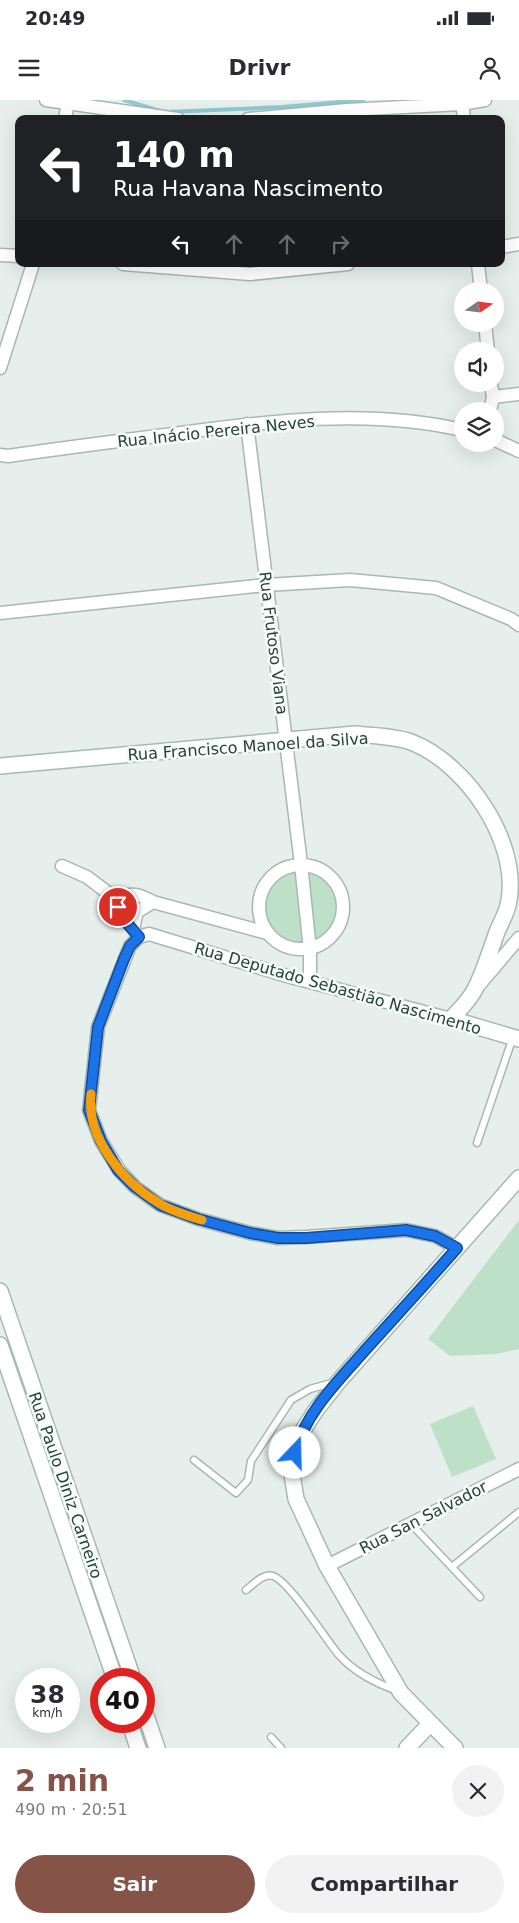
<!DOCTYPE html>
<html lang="pt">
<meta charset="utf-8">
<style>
:root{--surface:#fff;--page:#f2f2f3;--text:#2b2b33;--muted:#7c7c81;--accent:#855347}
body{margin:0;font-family:"DejaVu Sans",sans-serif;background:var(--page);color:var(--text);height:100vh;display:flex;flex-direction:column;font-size:19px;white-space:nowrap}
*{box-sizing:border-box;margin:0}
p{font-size:16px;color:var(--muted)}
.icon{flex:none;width:28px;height:28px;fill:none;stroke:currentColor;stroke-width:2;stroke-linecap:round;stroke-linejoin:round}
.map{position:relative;height:1648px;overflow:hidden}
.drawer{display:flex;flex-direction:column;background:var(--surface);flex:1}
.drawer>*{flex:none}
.banner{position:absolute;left:15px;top:15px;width:490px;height:152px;border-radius:10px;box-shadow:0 5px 20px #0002;background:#202124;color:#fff;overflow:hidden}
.needle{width:32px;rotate:76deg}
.controls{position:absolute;left:454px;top:182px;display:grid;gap:10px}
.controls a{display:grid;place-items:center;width:50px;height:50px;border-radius:50%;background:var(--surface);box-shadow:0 5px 20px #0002;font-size:25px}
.speed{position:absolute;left:15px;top:1568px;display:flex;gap:10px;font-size:25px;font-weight:700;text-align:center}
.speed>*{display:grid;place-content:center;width:65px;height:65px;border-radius:50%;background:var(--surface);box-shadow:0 5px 20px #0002;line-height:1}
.speed small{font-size:12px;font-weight:400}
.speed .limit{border:8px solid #d22;background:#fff;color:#111}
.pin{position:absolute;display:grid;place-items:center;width:42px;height:42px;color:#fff;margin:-21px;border:2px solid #fff;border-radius:50%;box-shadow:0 1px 5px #0007}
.me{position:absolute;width:55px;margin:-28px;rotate:21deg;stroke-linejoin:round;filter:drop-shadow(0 0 4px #0008)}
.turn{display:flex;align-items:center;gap:18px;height:105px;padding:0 15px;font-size:22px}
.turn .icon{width:65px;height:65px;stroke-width:2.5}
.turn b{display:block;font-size:35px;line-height:42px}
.lanes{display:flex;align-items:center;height:48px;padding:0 15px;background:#0003;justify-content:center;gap:25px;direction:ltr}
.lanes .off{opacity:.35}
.round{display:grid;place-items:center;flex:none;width:52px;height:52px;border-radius:26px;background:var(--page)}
.head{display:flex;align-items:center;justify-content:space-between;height:85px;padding:0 15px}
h1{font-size:30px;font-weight:600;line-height:38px;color:var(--accent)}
.cta{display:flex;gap:10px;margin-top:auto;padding:10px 15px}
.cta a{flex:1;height:58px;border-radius:30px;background:var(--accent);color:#fff;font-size:20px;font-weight:600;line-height:58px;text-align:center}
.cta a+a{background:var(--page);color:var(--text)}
.status{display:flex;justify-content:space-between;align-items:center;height:35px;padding:0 25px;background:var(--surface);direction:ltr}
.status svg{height:14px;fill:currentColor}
header{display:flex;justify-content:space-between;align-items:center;height:65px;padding:0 15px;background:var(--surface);font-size:22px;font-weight:600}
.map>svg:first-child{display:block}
.green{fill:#bfe0c8}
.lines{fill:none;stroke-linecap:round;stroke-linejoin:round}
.stream{stroke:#8ec9d4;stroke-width:4}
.lane-casing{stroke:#a8b8b2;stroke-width:9}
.street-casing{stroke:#a8b8b2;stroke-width:15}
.secondary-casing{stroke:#a4bbb3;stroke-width:18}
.lane{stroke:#fff;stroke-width:6}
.street{stroke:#fff;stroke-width:12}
.secondary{stroke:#fff;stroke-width:15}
.route-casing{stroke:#114b97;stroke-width:12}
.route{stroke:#1a73e8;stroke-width:9}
.slow{stroke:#f59e0b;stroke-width:9}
.labels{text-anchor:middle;stroke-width:5;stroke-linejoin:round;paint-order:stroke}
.street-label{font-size:16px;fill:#24423a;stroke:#f7fbf9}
</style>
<div class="status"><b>20:49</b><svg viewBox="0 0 49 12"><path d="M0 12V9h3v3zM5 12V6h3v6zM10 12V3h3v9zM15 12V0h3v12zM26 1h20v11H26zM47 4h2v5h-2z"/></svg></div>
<header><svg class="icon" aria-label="menu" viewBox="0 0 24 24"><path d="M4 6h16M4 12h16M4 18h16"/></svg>Drivr<svg class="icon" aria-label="person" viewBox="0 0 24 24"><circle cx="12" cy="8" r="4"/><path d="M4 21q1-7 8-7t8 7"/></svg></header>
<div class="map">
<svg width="519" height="1648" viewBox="0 0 519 1648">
<rect width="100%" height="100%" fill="#e6efeb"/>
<g class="green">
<circle cx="301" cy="807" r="42"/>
<path d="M519,1120v129l-23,5 -46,2 -22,-17z"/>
<path d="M473,1306l23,53 -44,18 -22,-53z"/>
</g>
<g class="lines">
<g class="stream">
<path d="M124,0l36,11"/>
<path d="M167,12l115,-5 81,-7"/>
</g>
<defs>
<g id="lane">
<path d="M477,1043l36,-106"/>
<path d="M194,1360l42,33 12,-13 3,-19 40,-61 19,-11 25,-7"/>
<path d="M411,1424l69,73"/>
<path d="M452,1467l67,-55"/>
<path d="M246,1490c8,-6 17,-17 27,-14 16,5 53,64 66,79 16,18 37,28 58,36"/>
<path d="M271,1637l10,11"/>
</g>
<g id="street">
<path d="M46,0l132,19"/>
<path d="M462,0l2,19"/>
<path d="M65,19l3,-17"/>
<path d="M248,19l99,-9 115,-6 23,-4"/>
<path d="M501,147l18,-3"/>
<path d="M0,155l19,1"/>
<path d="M123,164l127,10 98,-10"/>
<path d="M478,164l3,27"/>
<path d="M485,224l3,27"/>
<path d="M0,268l33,-104"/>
<path d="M493,297l26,-3"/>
<path d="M490,311l3,-14 -2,-13"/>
<path d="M247,324l54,440 9,86v32"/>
<path d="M495,340l24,11"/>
<path d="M0,355l8,1c55,-8 110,-15 165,-22 95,-13 195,-26 289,-4"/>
<path d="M0,513l266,-28 84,-5 86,8 75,31 8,6"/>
<circle cx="301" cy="807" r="42"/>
<path d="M62,766l25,11 29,22c16,-7 23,-5 37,3l114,31"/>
<path d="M116,799l5,17 12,12"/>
<path d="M139,837l-6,-9 4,-16 16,-10"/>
<path d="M480,884l39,-46"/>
<path d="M451,919l-164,-43 -138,-42 -10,3 -9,9 -32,81 -9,83 12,31 18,29 16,17 25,18 38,14 52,14 28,5 28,-1 100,-7 29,6 22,12"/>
<path d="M327,1466l192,-97"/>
</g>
<g id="secondary">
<path d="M0,666l355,-32c18,2 39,2 56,8 55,21 108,99 98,158 -1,11 -8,22 -12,32 -7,19 -13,40 -22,57 -5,11 -16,21 -24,30l68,20"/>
<path d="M0,1191l133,388"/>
<path d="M0,1245l115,334"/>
<path d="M144,1610l13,38"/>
<path d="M129,1621l9,27"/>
<path d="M407,1648l23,-24"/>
<path d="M455,1648l-54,-55 -74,-127 -31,-67 -5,-31 7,-30 18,-28 23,-29 180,-203"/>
</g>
</defs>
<use href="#lane" class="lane-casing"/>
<use href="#street" class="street-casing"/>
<use href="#secondary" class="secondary-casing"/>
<use href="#lane" class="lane"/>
<use href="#street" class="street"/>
<use href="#secondary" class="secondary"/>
</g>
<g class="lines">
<defs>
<path id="route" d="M118,807l3,9 18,21 -9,9 -6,13 -26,68 -9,83 12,31 17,29 17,17 25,18 38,14 52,14 28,5h28l100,-8 29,6 22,12c-29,33 -59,66 -89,99 -27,31 -63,65 -73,106"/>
</defs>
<use href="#route" class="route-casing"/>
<use href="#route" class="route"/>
<path class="slow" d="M91,994c-5,44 32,88 68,109 12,8 29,13 43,17"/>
</g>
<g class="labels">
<g class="street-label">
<text transform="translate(216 331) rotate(-6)" y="6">Rua Inácio Pereira Neves</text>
<text transform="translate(274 543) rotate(83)" y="6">Rua Frutoso Viana</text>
<text transform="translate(248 646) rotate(-4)" y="6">Rua Francisco Manoel da Silva</text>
<text transform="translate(338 888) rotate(16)" y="6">Rua Deputado Sebastião Nascimento</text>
<text transform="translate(66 1385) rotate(71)" y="6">Rua Paulo Diniz Carneiro</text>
<text transform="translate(423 1417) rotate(-27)" y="6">Rua San Salvador</text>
</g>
</g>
</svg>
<div class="controls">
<a><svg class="needle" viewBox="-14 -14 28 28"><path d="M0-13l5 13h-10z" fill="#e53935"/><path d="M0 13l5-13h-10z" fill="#7c7c81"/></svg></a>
<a><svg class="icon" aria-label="sound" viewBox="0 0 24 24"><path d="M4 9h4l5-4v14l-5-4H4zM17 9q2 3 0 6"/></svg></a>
<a><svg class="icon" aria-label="layers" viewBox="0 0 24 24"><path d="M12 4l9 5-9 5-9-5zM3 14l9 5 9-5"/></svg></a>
</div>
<div class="speed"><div>38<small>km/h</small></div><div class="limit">40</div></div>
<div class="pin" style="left:118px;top:807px;background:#d93025"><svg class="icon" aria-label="arrive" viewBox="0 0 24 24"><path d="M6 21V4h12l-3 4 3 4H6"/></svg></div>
<svg class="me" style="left:295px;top:1353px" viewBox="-20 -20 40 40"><circle r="19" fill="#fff"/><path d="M0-13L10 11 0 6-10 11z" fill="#1a73e8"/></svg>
<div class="banner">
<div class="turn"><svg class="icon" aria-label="left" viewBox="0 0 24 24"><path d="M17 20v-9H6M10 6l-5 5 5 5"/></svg><div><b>140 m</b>Rua Havana Nascimento</div></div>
<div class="lanes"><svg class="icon" aria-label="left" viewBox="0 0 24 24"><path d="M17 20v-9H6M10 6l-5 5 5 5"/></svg><svg class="icon off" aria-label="ahead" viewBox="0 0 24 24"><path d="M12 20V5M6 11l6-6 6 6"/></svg><svg class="icon off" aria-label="ahead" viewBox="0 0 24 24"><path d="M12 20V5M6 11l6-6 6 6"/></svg><svg class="icon off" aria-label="right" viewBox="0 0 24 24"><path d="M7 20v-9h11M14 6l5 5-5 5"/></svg></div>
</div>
</div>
<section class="drawer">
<div class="head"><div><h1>2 min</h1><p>490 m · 20:51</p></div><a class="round"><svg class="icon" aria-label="close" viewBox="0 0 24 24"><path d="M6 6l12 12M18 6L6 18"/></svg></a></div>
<div class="cta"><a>Sair</a><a>Compartilhar</a></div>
</section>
